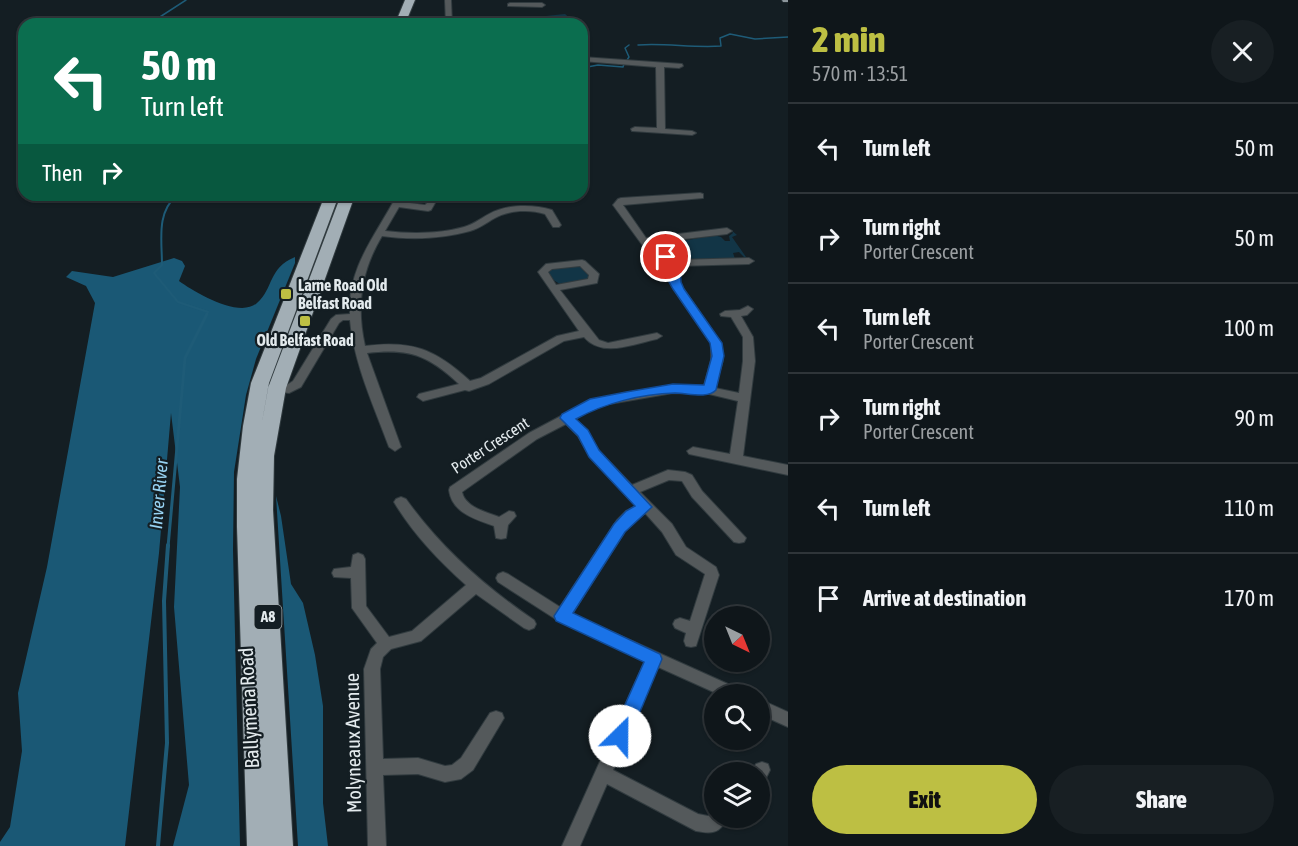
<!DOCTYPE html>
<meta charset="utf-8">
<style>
:root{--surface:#0f161a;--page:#181f23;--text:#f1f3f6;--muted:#9b9fa2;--line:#2f3539;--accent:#bdbf43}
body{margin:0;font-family:"Asap Condensed",sans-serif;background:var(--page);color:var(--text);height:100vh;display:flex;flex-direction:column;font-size:22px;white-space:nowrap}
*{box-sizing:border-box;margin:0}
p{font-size:20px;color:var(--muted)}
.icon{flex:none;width:33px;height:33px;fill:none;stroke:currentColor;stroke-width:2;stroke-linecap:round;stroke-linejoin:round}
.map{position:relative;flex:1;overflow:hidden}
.sheet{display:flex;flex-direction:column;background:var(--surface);width:510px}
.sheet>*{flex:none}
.top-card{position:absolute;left:18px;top:18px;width:570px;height:183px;border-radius:18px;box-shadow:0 2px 4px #0004,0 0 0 2px var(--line);background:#0b6e4f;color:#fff;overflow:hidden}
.needle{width:39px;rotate:137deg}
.tools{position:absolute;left:704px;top:606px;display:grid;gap:12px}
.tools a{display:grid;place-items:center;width:66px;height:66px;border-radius:50%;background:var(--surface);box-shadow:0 2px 4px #0004,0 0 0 2px var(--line);font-size:30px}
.pin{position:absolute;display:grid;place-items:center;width:51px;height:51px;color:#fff;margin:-26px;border:3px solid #fff;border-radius:50%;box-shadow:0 2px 6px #0007}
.me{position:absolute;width:66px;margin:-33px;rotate:23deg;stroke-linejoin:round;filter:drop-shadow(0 0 4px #0008)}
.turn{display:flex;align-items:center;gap:21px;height:126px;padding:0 24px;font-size:27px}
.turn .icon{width:78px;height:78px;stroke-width:2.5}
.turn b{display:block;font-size:42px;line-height:51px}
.then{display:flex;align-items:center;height:57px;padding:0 24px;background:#0003;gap:12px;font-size:22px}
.round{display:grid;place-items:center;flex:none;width:63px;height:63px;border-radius:32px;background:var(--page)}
.summary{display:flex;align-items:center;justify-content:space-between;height:102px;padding:0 24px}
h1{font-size:36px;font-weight:800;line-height:45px;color:var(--accent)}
.primary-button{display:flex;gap:12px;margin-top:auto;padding:12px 24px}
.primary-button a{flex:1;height:69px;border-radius:36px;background:var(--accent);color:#111;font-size:24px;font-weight:800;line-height:69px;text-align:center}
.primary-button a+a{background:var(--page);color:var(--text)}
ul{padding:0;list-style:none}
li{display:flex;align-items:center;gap:18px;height:90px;padding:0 24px;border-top:2px solid var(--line)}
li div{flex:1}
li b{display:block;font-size:22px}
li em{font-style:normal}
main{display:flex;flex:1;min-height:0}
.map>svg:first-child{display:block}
.green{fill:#123546}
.forest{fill:#1a5875}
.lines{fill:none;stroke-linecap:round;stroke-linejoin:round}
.stream-far3{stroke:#1e5b77;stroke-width:1.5}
.stream-far2{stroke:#1e5b77;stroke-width:2}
.stream-far1{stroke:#1e5b77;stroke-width:3}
.stream{stroke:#1e5b77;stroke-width:4}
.minor-casing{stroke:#313b3f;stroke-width:2}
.major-casing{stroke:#313b3f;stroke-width:1}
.highway-casing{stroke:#313b3f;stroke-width:2}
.minor{fill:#54595b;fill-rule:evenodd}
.major{fill:#8c969c;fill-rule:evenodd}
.highway{fill:#a2aeb5;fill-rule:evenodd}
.route{fill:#1a73e8;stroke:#114b97;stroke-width:1.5}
.poi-dot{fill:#bdbf43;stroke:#141e23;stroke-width:2}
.labels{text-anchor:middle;stroke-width:4.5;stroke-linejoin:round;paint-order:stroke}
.shield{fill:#141e23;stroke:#a5adb0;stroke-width:1.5}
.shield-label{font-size:15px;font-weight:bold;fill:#e3eaed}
.poi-label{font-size:16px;font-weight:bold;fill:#e3eaed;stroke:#141e23;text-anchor:start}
.street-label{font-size:16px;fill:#e3eaed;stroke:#141e23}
.water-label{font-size:18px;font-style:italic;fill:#97d2f2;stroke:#141e23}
.near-street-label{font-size:20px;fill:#e3eaed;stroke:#141e23}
</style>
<main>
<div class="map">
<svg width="788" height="846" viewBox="0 0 788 846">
<rect width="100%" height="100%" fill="#141e23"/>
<g class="green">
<path d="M565,14l12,10h-55l-5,-5z"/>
<path d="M731,230l6,5 -5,2 14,20 7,2 -8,-1 -6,-6 -6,1 2,6 -56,1 -24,-15 6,-3 22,-1 31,-6 7,2 4,4h5l-1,-5 4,-3z"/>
<path d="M579,265l12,12 -1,2c-19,4 -31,13 -42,-7l4,-3z"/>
</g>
<g class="forest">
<path d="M295,257v6l-39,96 -10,36 -12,77 -1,78 7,296h-67l16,-61 -15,-178 6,-120 -9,-74 -12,140 -34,293h-125v-4l10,-15 12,-76 -4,-58 29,-126 48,-264 -9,-17 -20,-9 6,-6 41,6 61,-19 8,3 3,5 -6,15c15,11 61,38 78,22 17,-15 11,-35 38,-46z"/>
<path d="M276,496l5,20 10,68 12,19 12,52 8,51v97l5,43h-30z"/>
</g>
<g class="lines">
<g class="stream-far3">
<path d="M149,24l37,-24"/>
<path d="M638,45c28,-2 55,3 83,1l-1,-8 10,-4 25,5 33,-2"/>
<path d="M627,60l2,-3 -4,-9 4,-3"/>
<path d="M582,68l16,-3 25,2 1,-3"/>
</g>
<path class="stream-far2" d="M184,195l-1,3 -6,-3c-21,18 -15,45 -15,70l-8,8 24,29 30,10 -2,4"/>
<path class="stream-far1" d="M168,547l17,-189 22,-44"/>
<path class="stream" d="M158,846l9,-103 -3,-142 4,-56"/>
<defs>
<g id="minor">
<path d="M445,0h6l1,24h-6z"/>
<path d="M510,3h32l3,2 -3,2 -34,-1v-2z"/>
<path d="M582,57l100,7 1,2 -4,2 -15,-1 1,62 27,2 4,2 -4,2 -60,-4 -1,-2 4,-2 22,1 -1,-61 -74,-6z"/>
<path d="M700,193l3,1v4l-80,7 23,33 81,-10 5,3 -5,3 -77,9 25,17 74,-2 5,3 -5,3 -71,2 3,19 40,58 2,17 -8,28 24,5 4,-32v-24l-12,-20 -10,-1 -1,-2 5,-3 15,-1 8,-4 5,3 -6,6 -6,1 12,21 2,24 -12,95 45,9v10l-99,-21 -2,-3 6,-4 37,7 8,-53 -29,-7 -36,-1 -75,13 -23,13 12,11 12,21 33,34 36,-15 17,2 7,3 10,16 44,47 -2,4 -5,1 -5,-1 -42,-45 -10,-16 -13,-1 -29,12 32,32 14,23 30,20 3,8 -23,71 -5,1 -5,-1 -2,-5 2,-8 -11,-5 -2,-4 2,-4 5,-2 10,3 15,-47 -29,-19 -14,-23 -17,-19 -9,6 -9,9 -55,86 167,75 2,5h-23l-60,-27 -45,103 85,44 10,2 6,-5v7h13c-7,16 -16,16 -31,13l-89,-47 -27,62h-18l83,-185 -88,-41 -59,-38 -2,-4 2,-4 5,-2 5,2 52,33 57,-87 9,-9 11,-5 -47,-49 -12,-21 -12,-12 -29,15 -75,53c3,15 24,20 37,25l10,-6 5,1 2,4 -8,9 -2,13 -5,1 -5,-1 -2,-12c-19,-7 -42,-13 -45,-36l1,-3 79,-54 62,-33 82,-15 31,1 7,-26v-17l-40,-58 -3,-21 -22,-14 -33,-45 5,-6 3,-1z"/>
<path d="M397,195h8l-3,7 23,3 5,-5 5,3 -4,7 -3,1 -29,-4 -14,24c26,3 54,3 79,-4 10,-3 16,-8 25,-13 18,-10 44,-10 63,-4l9,15 -2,2h-6l-8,-13c-15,-5 -36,-4 -50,4 -9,5 -15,10 -25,13 -29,8 -58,9 -88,5 -21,35 -26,70 -17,110 47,-6 70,3 105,35l11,-3 76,-42 22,-5 -41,-59 8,-8 36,-4 3,1 14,13 -2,9 -37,7 39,50 9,3 49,-10 5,3 -5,3c-24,5 -55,19 -73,-2l-20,4 -75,43 -20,7 -4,-1 -42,11 -6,-4 2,-3 40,-10c-31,-29 -50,-36 -92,-31l34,94 -6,4 -6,-4c-15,-41 -35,-83 -39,-127h-7l-4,3 -38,64 -12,6 -16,-2 -2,-3 2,-3h14l6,-4 38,-62 5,-4 14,-1c-3,-47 27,-80 47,-119zM580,266l9,9 -1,4 -32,6 -8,-13 4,-3z"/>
<path d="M401,497l5,2c35,49 78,87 128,121l2,4 -2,4 -5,2 -5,-2 -48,-34 -55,47 -30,8 -8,8 -3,12 3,90 35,-1 27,8 7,-1 9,-7 29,-45 6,-2 6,2 2,5 -31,52 -12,9 -16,3 -27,-8 -35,1 3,71h-18l-4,-177 7,-20 6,-6 -25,-35 -1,-30 -17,-1 -2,-4 2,-4 17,-2 2,-12 5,-2 5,2 2,4 1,47 23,31 23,-6 54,-46c-27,-24 -53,-51 -72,-83l2,-3z"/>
<path d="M759,699l29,13v15l-29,-13z"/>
<path d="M762,762l6,2 2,6 -5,10 -6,2v-10h-8l5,-8z"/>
</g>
<path id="major" d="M782,0h6v2h-5z"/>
<g id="highway">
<path d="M405,0h10l-10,24h-10z"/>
<path d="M325,195h14l-70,188 -8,45 7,-40 73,-193h14l-69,193 -12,68 -1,54 20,336h-46l-10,-319v-48l6,-53 8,-43z"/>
</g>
</defs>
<use href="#minor" class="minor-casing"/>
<use href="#major" class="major-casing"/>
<use href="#highway" class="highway-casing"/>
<use href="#minor" class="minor"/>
<use href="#major" class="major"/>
<use href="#highway" class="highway"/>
</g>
<path class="route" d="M666,254l14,12 1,16 3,7 38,54 2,13 -8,34c-8,9 -29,3 -41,3 -34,1 -70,10 -99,26l12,11 11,20 53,57 -27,25 -52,81 87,41 2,5 -35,84 -7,2 -6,-2 -3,-7 33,-74 -88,-41 -2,-5 60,-92 12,-13 9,-5 -46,-49 -11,-21 -18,-18 2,-4 28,-15 36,-7 47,-8 31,1 8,-29 -2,-13 -37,-54 -4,-7v-15l-9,-10z"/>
<g class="poi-dot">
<rect x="280" y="288" width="12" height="12" rx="3"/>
<rect x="299" y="315" width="12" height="12" rx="3"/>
</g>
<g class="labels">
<rect class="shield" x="254.5" y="605" width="27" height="24" rx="4.5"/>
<g class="shield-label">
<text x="268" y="622">A8</text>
</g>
<g class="poi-label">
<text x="298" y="291">Larne Road Old<tspan x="298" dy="18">Belfast Road</tspan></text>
<text x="305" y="346" text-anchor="middle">Old Belfast Road</text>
</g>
<g class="street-label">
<text transform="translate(490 445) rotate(-33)" y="6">Porter Crescent</text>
</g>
<g class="water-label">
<text transform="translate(159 494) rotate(-85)" y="6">Inver River</text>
</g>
<g class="near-street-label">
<text transform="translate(249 708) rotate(-93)" y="7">Ballymena Road</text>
<text transform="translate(353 743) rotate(-91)" y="7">Molyneaux Avenue</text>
</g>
</g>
</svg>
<div class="tools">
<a><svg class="needle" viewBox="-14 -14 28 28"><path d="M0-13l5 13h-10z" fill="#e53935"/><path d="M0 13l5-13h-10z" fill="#9b9fa2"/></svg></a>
<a><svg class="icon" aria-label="search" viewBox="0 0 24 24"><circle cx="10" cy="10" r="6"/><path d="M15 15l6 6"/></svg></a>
<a><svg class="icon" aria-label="layers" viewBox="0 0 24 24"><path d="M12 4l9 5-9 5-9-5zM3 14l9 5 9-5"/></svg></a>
</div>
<div class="pin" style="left:666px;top:257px;background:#d93025"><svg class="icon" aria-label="arrive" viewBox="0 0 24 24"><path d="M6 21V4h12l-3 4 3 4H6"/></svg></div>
<svg class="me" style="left:620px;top:736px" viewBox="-20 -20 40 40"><circle r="19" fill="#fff"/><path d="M0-13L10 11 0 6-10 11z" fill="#1a73e8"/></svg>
<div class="top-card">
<div class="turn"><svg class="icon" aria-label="left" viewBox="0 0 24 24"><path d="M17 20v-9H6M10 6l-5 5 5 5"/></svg><div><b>50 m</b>Turn left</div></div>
<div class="then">Then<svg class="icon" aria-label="right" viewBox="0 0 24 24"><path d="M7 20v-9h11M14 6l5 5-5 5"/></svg></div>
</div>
</div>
<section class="sheet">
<div class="summary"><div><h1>2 min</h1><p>570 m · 13:51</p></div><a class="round"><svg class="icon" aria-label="close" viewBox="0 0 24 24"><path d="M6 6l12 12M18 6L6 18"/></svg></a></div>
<ul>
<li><svg class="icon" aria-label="left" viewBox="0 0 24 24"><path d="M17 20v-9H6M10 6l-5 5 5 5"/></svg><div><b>Turn left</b></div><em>50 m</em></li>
<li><svg class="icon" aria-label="right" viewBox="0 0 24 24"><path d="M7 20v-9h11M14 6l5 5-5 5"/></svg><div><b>Turn right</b><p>Porter Crescent</p></div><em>50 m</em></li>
<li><svg class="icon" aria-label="left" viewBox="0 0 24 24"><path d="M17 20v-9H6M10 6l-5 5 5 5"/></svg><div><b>Turn left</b><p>Porter Crescent</p></div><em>100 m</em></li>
<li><svg class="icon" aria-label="right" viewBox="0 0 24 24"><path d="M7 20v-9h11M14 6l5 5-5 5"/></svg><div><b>Turn right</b><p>Porter Crescent</p></div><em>90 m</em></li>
<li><svg class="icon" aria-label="left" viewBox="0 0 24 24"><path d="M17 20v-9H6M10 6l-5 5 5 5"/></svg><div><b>Turn left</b></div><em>110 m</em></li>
<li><svg class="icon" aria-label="arrive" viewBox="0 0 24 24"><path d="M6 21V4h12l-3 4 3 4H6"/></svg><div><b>Arrive at destination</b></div><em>170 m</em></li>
</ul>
<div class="primary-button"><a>Exit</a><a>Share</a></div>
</section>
</main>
